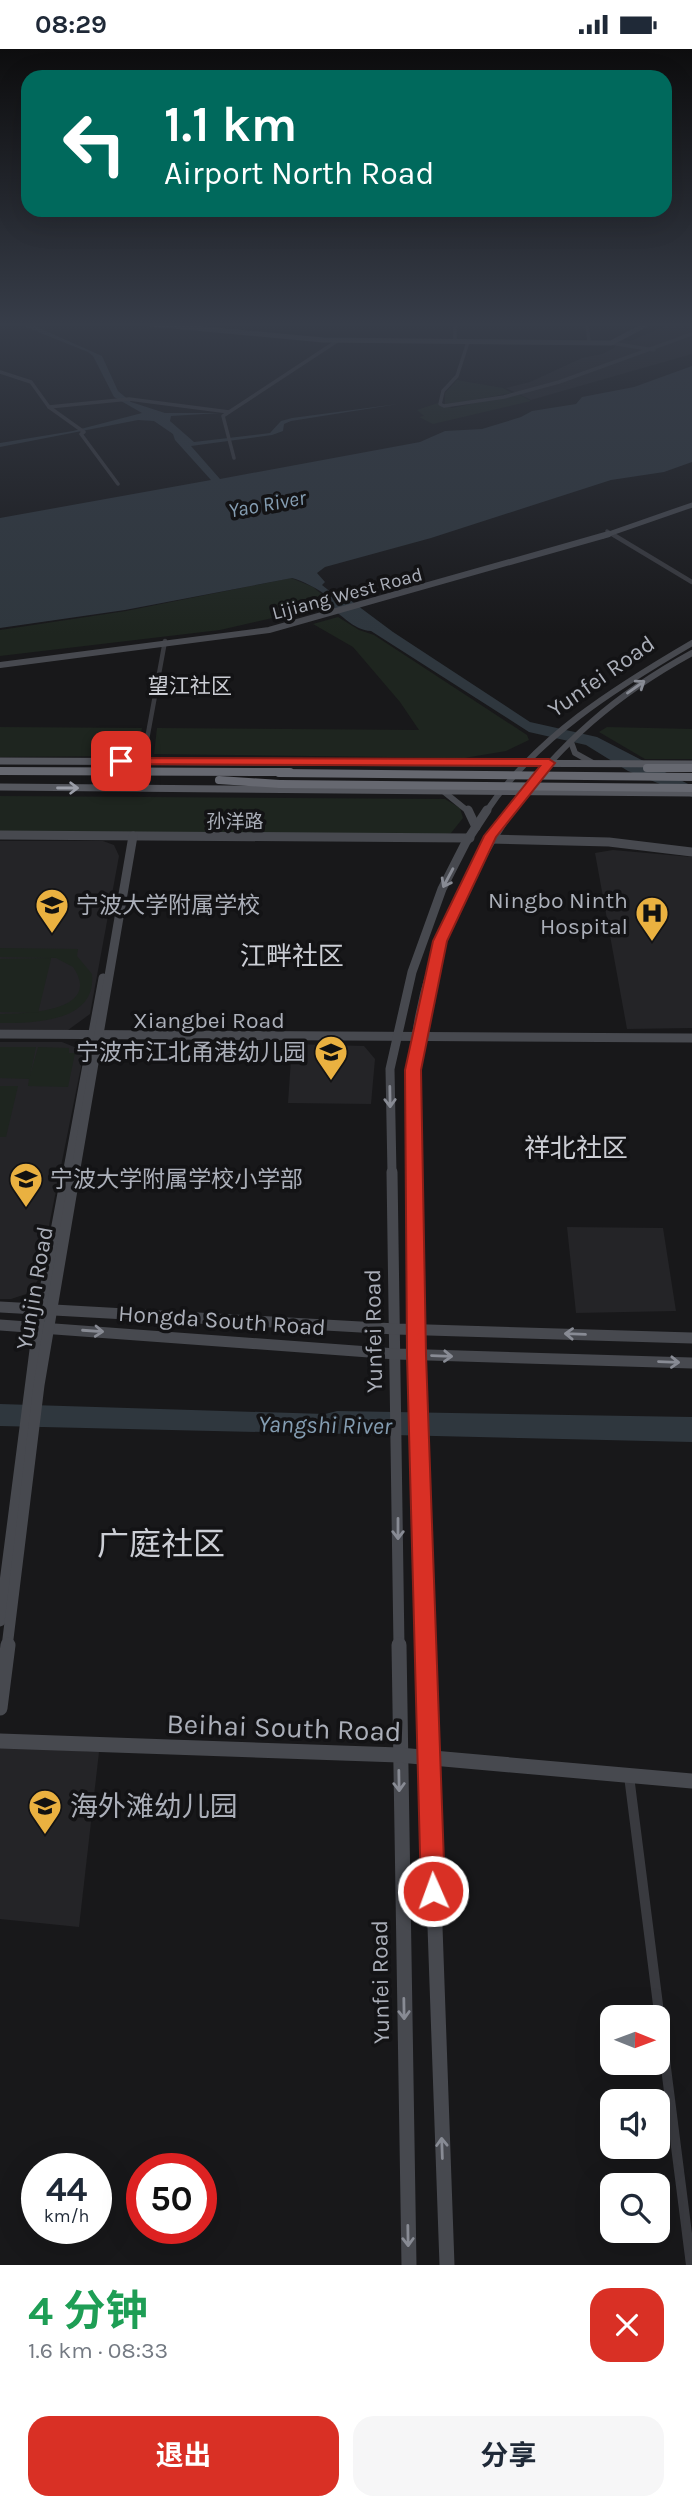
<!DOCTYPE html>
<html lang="zh">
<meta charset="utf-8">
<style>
:root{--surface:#fff;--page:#f6f6f7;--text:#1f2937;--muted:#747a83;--accent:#d93025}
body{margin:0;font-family:Karla,"Noto Sans SC",sans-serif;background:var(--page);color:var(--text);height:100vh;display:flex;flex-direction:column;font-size:26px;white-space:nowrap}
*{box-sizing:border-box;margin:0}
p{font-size:23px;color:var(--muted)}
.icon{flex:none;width:38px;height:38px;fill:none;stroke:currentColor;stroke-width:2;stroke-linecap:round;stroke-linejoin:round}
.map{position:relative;height:2216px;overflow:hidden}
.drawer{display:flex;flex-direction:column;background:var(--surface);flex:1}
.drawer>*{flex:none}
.top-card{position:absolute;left:21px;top:21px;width:651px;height:147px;border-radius:21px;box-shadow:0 7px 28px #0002;background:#00695c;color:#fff;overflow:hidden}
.needle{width:46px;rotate:91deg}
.controls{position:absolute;left:600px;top:1956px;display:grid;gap:14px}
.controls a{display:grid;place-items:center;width:70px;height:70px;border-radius:14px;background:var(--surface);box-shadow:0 7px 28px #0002;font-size:35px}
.speed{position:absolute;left:21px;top:2104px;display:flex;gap:14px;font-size:35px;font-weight:700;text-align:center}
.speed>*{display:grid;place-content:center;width:91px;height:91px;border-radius:50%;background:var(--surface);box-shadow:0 7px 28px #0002;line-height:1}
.speed small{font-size:18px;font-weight:400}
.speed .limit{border:10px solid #d22;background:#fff;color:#111}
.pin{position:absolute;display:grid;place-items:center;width:60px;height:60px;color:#fff;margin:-30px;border-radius:14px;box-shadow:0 4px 10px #0006}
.me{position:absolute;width:77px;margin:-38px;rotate:358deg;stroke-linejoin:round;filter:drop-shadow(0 0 5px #0008)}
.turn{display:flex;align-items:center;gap:24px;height:147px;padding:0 28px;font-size:32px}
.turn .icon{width:91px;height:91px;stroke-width:2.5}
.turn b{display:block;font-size:49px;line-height:60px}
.round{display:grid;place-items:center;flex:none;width:74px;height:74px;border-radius:21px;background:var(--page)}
.overview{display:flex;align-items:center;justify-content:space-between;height:119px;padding:0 28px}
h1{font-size:42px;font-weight:700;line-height:52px;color:#1e9e55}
.action{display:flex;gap:14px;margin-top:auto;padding:14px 28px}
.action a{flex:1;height:80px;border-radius:21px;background:var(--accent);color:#fff;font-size:28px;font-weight:700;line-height:80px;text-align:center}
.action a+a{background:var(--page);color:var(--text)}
.status{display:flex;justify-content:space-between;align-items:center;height:49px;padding:0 35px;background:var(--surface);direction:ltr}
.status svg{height:19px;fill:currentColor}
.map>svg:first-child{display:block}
.built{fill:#242427}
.green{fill:#1e251f}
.water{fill:#2f373e}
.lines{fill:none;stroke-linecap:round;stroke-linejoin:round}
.street-far2{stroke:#393a3f;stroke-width:3.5}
.street-far1{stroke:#393a3f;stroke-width:4.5}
.street{stroke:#393a3f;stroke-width:10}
.secondary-far4{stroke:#47494f;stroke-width:5}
.secondary-far3{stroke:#47494f;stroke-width:6}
.secondary-far2{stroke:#47494f;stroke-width:9}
.secondary-far1{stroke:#47494f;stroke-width:11}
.secondary{stroke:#47494f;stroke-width:15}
.primary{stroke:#55575e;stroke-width:7}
.highway{stroke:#666870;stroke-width:8}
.highway-bridge{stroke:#666870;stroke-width:8}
.oneway{stroke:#888b94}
.oneway2{stroke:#9a9da7}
.route{fill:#d93025;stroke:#8d1f18;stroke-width:2}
.labels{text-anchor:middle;stroke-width:7;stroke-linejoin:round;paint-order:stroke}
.far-street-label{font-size:19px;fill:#abafb9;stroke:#131315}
.far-water-label{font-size:21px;font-style:italic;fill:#849db2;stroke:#131315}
.far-quarter-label{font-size:21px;fill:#ccced5;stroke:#131315}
.street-label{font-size:23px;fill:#abafb9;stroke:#131315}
.poi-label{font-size:23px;fill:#abafb9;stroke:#131315;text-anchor:end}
.water-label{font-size:24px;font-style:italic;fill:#849db2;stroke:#131315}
.quarter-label{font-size:26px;fill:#ccced5;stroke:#131315}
.near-street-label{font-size:28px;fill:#abafb9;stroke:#131315}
.near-poi-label{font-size:28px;fill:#abafb9;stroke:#131315;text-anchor:start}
.near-quarter-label{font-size:32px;fill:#ccced5;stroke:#131315}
</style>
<div class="status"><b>08:29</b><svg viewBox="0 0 49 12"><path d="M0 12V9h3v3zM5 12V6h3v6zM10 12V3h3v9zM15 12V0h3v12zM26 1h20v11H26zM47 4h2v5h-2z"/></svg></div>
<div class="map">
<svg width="692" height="2216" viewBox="0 0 692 2216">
<rect width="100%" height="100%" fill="#18181a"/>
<g class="built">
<path d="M670,275h22v30l-161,46 -25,-12 24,-6 52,-24 20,-4 12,-6 6,-9 10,2z"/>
<path d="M0,792h103l11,4 5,11 -29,158 -22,16 -68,-1z"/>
<path d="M613,801l79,7v171l-65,1 -32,-176z"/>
<path d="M0,993h62l15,6 6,9 -45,223 -9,13 -18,6h-11z"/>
<path d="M292,995l72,2 11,13 -4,45 -83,-1z"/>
<path d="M567,1178l96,1 13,83 -100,2z"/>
<path d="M0,1698l99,5 -20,175 -79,-8z"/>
</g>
<g class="green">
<path d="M457,331l46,8 9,5 -67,12v-12z"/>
<path d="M518,345l13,7 -98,23 -14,-7 5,-1 -7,-6 21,-7 14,5z"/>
<path d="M291,529l22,9 12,10 -4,3 3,6 -104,24 -220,26v-26l126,-19z"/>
<path d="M338,568l21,13 15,5 153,100 2,5 -23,11 -42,7 -310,-4 3,-26 262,2 -19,-28 -47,-55 -40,-23z"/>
<path d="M0,678l142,1 -5,22 -5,6 -132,1z"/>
<path d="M607,678l85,2v30h-47l-46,-27z"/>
<path d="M0,747l445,3 15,9 3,10 -12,15 -11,2 -440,-4z"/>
<path d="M0,899l78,1 -1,7 15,18c5,49 -60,49 -92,49v-9c24,0 104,-2 73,-47l-17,-9 -56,-1z"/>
<path d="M51,909v1l-13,54 -38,-1v-53z"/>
<path d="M0,998h36l-6,29 8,-29 31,1v5h6l-7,34 -40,-1 1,-7 -29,-1z"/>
<path d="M0,1037h18l-12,51h-6z"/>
</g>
<g class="water">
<path d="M18,275h12l72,32 16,35 13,11 34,11h55l-49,3 -1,5 24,21 76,-9 11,-12 11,-3 106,-14 -107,17 -7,3 -1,7 -11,4 -81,11 29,33 200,-37 25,-11 37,-2 39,-12 11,-6 44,-7 6,-7 52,-10 58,-21v96l-28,10 -53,8 -180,58 -106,29 -8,6 8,9 -3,3 10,8 10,1 51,38 137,90 67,15 95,49v11l-64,-26 -42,-26 -57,-13 -158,-101c-17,0 -34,-20 -47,-30l4,-4c-9,-8 -25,-16 -36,-19l-167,32 -125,18v-110l211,-38 -36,-40 -2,-6 -19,-13 -16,-1 -138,27v-4l73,-12 69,-18 -28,-16 -21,-41 -5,-4z"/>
<path d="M0,1355l325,10 12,-3 355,6v25l-692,-16z"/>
</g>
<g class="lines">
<g class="street-far2">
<path d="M455,275v18"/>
<path d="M587,275l2,18"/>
<path d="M468,293l-11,34 -14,15 -3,13 4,2 60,-9 55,-15 133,-48"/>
<path d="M611,294l43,7"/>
<path d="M0,323l31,10 18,25 35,25 -3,2 37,50"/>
<path d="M49,358l80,-8 100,13"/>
<path d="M234,409l-11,-42 114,-75"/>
<path d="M607,482l8,5"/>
</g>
<g class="street-far1">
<path d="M612,485l80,48"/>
<path d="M143,712l22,-120"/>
</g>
<path class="street" d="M629,1727l62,489"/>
<g class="secondary-far4">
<path d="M151,275l172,16 288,3 36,-19"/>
<path d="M603,487l89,-31"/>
</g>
<g class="secondary-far3">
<path d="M0,616l269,-35 340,-96"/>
<path d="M571,693l4,11 18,10"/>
<path d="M443,742l26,21"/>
<path d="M486,763c50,-75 129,-124 206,-169"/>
<path d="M509,763c53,-70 106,-117 183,-159"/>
</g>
<g class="secondary-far2">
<path d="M468,761l8,17"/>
<path d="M0,786l470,3"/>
<path d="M489,790l120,3 83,10"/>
<path d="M0,985l692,4"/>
<path d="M67,1125l36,-196"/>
<path d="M75,1125l58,-338"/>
<path d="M392,1125l-2,-105 22,-97 30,-83 24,-47 21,-32"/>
<path d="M415,1125c-1,-34 -3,-68 -2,-102 4,-94 45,-184 98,-262"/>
</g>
<g class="secondary-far1">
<path d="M392,1123l7,475"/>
<path d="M415,1123l10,475"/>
<path d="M0,1258l396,22 296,9"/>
<path d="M0,1276l396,29 296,9"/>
<path d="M0,1572l38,-294 29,-155"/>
<path d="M7,1598l32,-262 36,-213"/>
</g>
<g class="secondary">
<path d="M399,1596l10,620"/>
<path d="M425,1596l22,620"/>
<path d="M0,1659l8,-63"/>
<path d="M0,1692l399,14 293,26"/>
</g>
<g class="primary">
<path d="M0,712l692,3"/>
<path d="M0,738l692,6"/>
</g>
<g class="highway">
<path d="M0,722l290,1"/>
<path d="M219,731l61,4"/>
</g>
<g class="highway-bridge">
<path d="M647,719h45"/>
<path d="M279,724l413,4"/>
<path d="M280,735l412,4"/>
</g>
</g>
<defs><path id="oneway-shaft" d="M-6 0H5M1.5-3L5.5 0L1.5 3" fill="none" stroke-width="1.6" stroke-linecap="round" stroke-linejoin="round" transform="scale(1.75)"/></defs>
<g class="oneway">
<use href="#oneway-shaft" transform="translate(636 638) rotate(-35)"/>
<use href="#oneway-shaft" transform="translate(448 829) rotate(118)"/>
<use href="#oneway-shaft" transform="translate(390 1048) rotate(89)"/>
<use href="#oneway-shaft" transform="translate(93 1282) rotate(4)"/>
<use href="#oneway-shaft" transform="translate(575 1285) rotate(-178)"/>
<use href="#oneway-shaft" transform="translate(442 1307) rotate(2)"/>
<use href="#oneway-shaft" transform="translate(669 1313) rotate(2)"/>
<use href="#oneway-shaft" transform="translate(398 1480) rotate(90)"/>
<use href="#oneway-shaft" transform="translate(399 1732) rotate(89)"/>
<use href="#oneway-shaft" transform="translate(404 1960) rotate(89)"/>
<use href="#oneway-shaft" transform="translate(442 2099) rotate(-92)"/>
<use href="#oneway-shaft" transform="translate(408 2187) rotate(89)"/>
</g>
<use class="oneway2" href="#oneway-shaft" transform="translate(68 739)"/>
<linearGradient id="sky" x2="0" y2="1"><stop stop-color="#0d0d0e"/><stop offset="0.47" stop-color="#373d49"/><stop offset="1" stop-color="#373d49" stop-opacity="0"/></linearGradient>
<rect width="692" height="585" fill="url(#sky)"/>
<path class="route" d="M121,709l428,1 6,4 -59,74 -49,104 -26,129 5,285 19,536 -4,8 -8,4 -9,-4 -3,-8 -14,-536 -2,-285 28,-129 51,-105 56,-70 -423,-2v-5z"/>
<defs>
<symbol id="school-pin" viewBox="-11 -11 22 30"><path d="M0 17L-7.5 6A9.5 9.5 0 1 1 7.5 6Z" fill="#eab140" stroke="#131315"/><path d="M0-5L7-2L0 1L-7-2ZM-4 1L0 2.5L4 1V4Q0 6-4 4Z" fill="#111"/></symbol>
<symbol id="hospital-pin" viewBox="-11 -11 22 30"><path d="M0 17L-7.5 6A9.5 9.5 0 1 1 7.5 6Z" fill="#eab140" stroke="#131315"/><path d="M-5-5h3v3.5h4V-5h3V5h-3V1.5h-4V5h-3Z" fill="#111"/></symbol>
</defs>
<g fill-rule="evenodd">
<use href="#school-pin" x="33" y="837" width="38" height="52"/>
<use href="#hospital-pin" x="633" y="845" width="38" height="52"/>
<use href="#school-pin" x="312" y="984" width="38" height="52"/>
<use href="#school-pin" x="7" y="1111" width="38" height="52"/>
<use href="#school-pin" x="26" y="1738" width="38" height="52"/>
</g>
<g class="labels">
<g class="far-street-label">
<text transform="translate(347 544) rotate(-15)" y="7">Lijiang West Road</text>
<text x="235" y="779">孙洋路</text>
</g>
<g class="far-water-label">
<text transform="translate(267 455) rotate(-10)" y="7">Yao River</text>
</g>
<g class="far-quarter-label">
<text x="190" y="644">望江社区</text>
</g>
<g class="street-label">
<text transform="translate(601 627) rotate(-35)" y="8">Yunfei Road</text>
<text x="209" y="979">Xiangbei Road</text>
<text transform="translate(34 1239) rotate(-80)" y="8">Yunjin Road</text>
<text transform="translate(222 1271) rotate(4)" y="8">Hongda South Road</text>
<text transform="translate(373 1282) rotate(-91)" y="8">Yunfei Road</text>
<text transform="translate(380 1933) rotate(-91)" y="8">Yunfei Road</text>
</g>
<g class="poi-label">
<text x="628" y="859">Ningbo Ninth<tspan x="628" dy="26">Hospital</tspan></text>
<text x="76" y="864" text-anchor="start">宁波大学附属学校</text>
<text x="306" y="1011">宁波市江北甬港幼儿园</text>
<text x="50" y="1138" text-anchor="start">宁波大学附属学校小学部</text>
</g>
<g class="water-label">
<text transform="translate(325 1376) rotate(1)" y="8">Yangshi River</text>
</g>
<g class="quarter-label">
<text x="292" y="916">江畔社区</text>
<text x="576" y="1108">祥北社区</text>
</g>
<g class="near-street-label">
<text transform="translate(284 1678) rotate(2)" y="10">Beihai South Road</text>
</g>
<g class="near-poi-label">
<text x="70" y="1767">海外滩幼儿园</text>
</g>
<g class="near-quarter-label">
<text x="161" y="1506">广庭社区</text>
</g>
</g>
</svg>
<div class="controls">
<a><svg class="needle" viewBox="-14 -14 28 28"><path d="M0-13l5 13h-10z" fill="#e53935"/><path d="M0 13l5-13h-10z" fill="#747a83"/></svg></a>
<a><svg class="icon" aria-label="sound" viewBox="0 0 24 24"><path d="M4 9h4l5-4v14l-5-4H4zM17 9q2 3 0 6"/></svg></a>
<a><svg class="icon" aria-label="search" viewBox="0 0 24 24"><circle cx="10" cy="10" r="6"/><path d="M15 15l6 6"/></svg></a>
</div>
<div class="speed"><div>44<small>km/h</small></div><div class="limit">50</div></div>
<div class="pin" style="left:121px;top:712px;background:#d93025"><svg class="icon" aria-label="arrive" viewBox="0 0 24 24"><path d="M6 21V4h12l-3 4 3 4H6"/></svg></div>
<svg class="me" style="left:433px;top:1842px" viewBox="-20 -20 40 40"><circle r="17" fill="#d93025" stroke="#fff" stroke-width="3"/><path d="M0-11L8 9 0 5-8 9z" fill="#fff"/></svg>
<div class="top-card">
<div class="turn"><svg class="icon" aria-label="left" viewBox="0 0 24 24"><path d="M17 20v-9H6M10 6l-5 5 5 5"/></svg><div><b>1.1 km</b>Airport North Road</div></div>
</div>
</div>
<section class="drawer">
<div class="overview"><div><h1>4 分钟</h1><p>1.6 km · 08:33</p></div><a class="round" style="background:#d93025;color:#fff"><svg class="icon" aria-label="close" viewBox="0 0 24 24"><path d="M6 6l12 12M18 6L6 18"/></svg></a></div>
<div class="action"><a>退出</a><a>分享</a></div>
</section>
